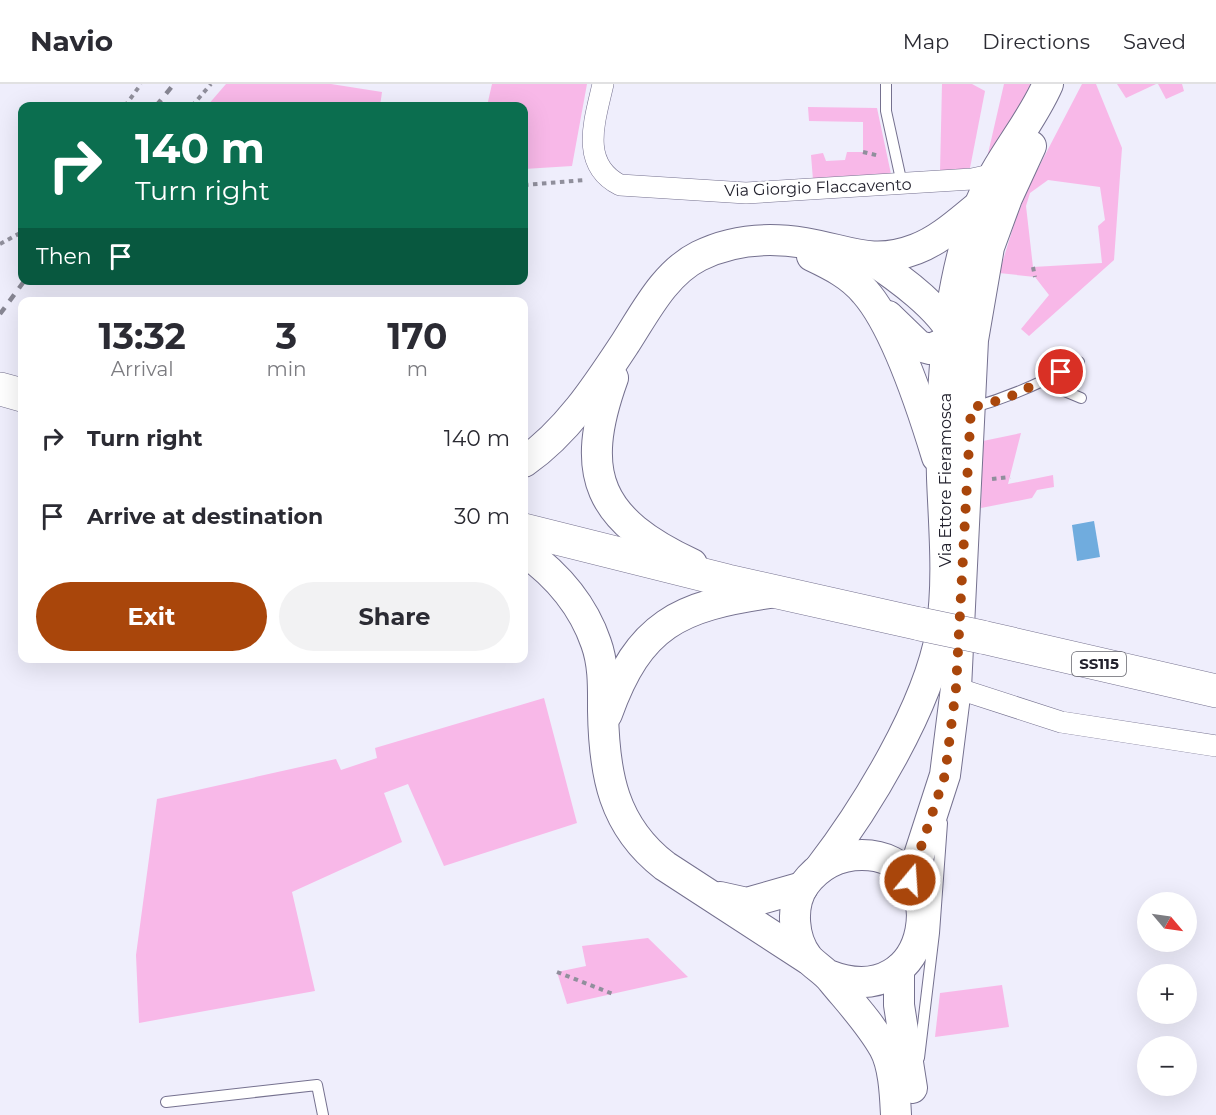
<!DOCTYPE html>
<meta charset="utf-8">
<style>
:root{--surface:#fff;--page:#f2f2f3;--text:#2b2b33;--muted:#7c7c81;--line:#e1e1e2;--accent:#a9460b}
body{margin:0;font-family:Montserrat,sans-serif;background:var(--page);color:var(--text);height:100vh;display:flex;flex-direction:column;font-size:22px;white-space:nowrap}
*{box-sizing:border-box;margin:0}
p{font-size:20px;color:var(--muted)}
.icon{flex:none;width:33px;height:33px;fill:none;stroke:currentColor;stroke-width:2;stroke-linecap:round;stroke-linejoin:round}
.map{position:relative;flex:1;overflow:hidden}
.side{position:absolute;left:18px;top:213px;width:510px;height:366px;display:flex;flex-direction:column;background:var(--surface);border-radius:12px;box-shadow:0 6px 24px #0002}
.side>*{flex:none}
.top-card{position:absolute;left:18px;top:18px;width:510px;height:183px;border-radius:12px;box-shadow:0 6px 24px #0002;background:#0b6e4f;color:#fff;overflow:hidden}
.needle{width:39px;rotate:119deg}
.controls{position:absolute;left:1137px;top:808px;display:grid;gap:12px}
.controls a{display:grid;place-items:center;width:60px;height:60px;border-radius:50%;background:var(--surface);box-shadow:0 6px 24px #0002;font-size:30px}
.pin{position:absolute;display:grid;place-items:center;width:51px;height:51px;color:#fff;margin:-26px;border:3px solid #fff;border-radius:50%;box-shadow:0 2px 6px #0007}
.me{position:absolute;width:66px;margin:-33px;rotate:18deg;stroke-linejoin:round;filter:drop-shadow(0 0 4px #0008)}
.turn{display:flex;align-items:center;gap:21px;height:126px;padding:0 18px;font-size:27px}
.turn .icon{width:78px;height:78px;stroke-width:2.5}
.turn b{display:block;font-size:42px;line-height:51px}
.then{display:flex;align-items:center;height:57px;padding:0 18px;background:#0003;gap:12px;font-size:22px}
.eta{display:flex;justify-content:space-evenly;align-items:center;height:102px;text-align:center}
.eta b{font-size:36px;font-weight:700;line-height:42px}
.button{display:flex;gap:12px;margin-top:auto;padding:12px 18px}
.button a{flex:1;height:69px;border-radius:36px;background:var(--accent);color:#fff;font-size:24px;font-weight:700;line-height:69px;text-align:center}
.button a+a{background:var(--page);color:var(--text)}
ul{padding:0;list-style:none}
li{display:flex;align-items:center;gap:18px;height:78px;padding:0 18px}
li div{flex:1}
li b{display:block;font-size:22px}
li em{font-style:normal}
header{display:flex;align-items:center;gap:36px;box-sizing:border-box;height:84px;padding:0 30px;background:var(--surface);border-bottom:2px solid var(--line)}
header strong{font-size:28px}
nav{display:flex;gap:33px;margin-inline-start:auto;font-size:21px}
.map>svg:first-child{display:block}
.green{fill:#f8b8e8;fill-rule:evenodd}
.water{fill:#70acde}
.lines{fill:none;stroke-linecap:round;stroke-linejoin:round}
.service-casing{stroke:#75718f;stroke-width:12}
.minor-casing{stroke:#75718f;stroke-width:22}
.secondary-casing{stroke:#75718f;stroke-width:32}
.primary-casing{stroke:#75718f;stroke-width:34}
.path{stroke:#908f9c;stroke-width:4;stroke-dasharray:4.5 4.5;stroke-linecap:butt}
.service{stroke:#fff;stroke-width:10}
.minor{stroke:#fff;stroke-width:21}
.secondary{stroke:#fff;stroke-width:30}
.primary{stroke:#fff;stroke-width:33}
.rail{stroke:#878693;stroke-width:4.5;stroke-dasharray:8 8;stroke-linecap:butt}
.primary-bridge-casing{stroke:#75718f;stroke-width:34;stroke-linecap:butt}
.primary-bridge{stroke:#fff;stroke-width:33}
.route{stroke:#a9460b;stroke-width:10;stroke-dasharray:0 18}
.labels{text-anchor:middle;stroke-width:4.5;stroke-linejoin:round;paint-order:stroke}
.shield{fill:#fff;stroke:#64646c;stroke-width:1.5}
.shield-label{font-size:15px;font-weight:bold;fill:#22212d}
.street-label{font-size:16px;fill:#22212d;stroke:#fff}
</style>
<header>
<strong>Navio</strong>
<nav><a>Map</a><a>Directions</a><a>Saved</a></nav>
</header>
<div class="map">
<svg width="1216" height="1031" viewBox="0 0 1216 1031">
<rect width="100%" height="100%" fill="#efeefc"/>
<g class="green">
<path d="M226,0h105l51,8 -2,14h-173z"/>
<path d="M492,0h95l-15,82 -48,3v-63h-37z"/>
<path d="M942,0h30l13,7 -15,77 -30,4z"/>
<path d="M1004,0h31l-48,74z"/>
<path d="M1082,0h14l26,64 -8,112 -85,76 -8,-7 28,-34 -14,-18 -36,-4 18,-58 15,-35zM1048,96l52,7 5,33 -7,6 4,37 -69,4 -7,-61 4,-13z"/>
<path d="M1117,0h39l-30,14z"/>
<path d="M1158,0h24l2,7 -18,8z"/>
<path d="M808,23l69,1 14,66 -78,6 -2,-25 12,-2 3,8 19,-1 2,-8h16v-30l-54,-1z"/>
<path d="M1021,349l-13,51 45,-9 1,12 -17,3 -5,8 -51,10 2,-67z"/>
<path d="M544,614l33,125 -133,43 -36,-82 -24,9 18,49 -110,50 23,99 -176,32 -3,-68 21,-156 179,-40 5,11 36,-12 -2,-10z"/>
<path d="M648,854l40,39 -121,27 -10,-32 29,-6 -4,-20z"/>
<path d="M1002,901l7,42 -74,10 5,-44z"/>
</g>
<path class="water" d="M1094,437l6,36 -23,4 -5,-36z"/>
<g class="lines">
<defs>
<g id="service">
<path d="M886,0v27l16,73"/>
<path d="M1043,298l38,16"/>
<path d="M971,324c39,-11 73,-26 108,-46"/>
<path d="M919,974l15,-125 8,-110"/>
<path d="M166,1018l151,-17 6,30"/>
</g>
<g id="minor">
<path d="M603,0c-8,36 -24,80 17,101l126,8 226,-14 23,-5"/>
<path d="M956,604l105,34 155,24"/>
</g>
<g id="secondary">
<path d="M812,172c19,9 39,19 53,36 31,35 58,119 72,165"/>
<path d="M869,174c26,17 74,51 86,81"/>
<path d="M888,232l31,30 11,3 17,-7 9,-14"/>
<path d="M613,294c-35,97 -15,142 79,186"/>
<path d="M524,378c44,-31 73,-76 102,-120 20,-31 39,-69 73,-86 34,-17 69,-19 106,-13 43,7 67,23 111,6 24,-9 44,-28 64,-44"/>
<path d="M524,467c32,23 59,54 72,92 8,22 7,46 7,68 1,63 10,115 62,155l143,93"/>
<path d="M607,630c32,-90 72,-108 163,-121"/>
<path d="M820,784c46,-60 108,-161 121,-236 8,-51 3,-103 1,-154 -2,-71 3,-156 21,-225 7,-27 18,-55 32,-80 17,-30 39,-57 53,-89"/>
<path d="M911,796l34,-105 11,-87 17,-348 16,-93 18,-49 24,-52"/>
<path d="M720,813l27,6 56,-16"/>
<path d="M899,885v36l13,83"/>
<path d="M828,891c107,42 128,-120 34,-120 -25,0 -44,11 -58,30 -14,21 -11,54 4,73 7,8 17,13 24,22 18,22 38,43 52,68 10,18 11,47 12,67"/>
</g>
<g id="primary">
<path d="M0,305l22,6"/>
<path d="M524,446l204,51 192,43"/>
<path d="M982,553l234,54"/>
</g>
</defs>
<use href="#service" class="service-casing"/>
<use href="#minor" class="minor-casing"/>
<use href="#secondary" class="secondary-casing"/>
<use href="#primary" class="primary-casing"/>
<g class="path">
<path d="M125,22l16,-22"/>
<path d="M192,22l19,-22"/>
<path d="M863,68l17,4"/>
<path d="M524,101l61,-5"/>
<path d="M0,160l22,-12"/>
<path d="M1033,183l2,10"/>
<path d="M992,395l18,-2"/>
<path d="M557,888l56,22"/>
</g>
<use href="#service" class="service"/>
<use href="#minor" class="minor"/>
<use href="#secondary" class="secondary"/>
<use href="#primary" class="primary"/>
<g class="rail">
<path d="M156,22l18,-22"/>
<path d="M0,230l25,-34"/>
</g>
<defs>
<path id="primary-bridge" d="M920,540l62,13"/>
</defs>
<use href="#primary-bridge" class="primary-bridge-casing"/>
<use href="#primary-bridge" class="primary-bridge"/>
</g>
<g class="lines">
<path class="route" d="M910,796l35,-105 11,-87 15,-280 36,-10 54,-26"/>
</g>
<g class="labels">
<rect class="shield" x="1072" y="568" width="54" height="24" rx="4.5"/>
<g class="shield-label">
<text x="1099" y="585">SS115</text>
</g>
<g class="street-label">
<text transform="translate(818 103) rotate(-2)" y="6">Via Giorgio Flaccavento</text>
<text transform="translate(945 396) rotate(-90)" y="6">Via Ettore Fieramosca</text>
</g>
</g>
</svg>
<div class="controls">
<a><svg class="needle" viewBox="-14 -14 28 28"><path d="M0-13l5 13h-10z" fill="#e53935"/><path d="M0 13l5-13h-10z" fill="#7c7c81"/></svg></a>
<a>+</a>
<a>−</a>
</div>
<div class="pin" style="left:1061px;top:288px;background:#d93025"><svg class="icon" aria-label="arrive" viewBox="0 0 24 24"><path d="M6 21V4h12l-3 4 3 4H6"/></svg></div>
<svg class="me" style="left:910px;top:796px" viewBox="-20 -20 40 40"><circle r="17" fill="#a9460b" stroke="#fff" stroke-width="3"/><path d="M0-11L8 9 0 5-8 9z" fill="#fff"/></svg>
<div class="top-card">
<div class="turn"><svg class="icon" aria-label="right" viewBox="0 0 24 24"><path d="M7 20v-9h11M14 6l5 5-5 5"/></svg><div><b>140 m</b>Turn right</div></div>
<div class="then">Then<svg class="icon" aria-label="arrive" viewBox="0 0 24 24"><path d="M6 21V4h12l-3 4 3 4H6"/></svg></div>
</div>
<section class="side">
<div class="eta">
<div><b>13:32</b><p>Arrival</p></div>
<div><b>3</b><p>min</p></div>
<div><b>170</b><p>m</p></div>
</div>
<ul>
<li><svg class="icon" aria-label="right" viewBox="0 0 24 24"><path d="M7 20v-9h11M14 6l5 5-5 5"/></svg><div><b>Turn right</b></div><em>140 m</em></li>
<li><svg class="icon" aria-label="arrive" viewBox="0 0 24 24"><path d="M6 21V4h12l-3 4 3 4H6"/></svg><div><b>Arrive at destination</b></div><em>30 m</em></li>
</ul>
<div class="button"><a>Exit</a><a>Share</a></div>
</section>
</div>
